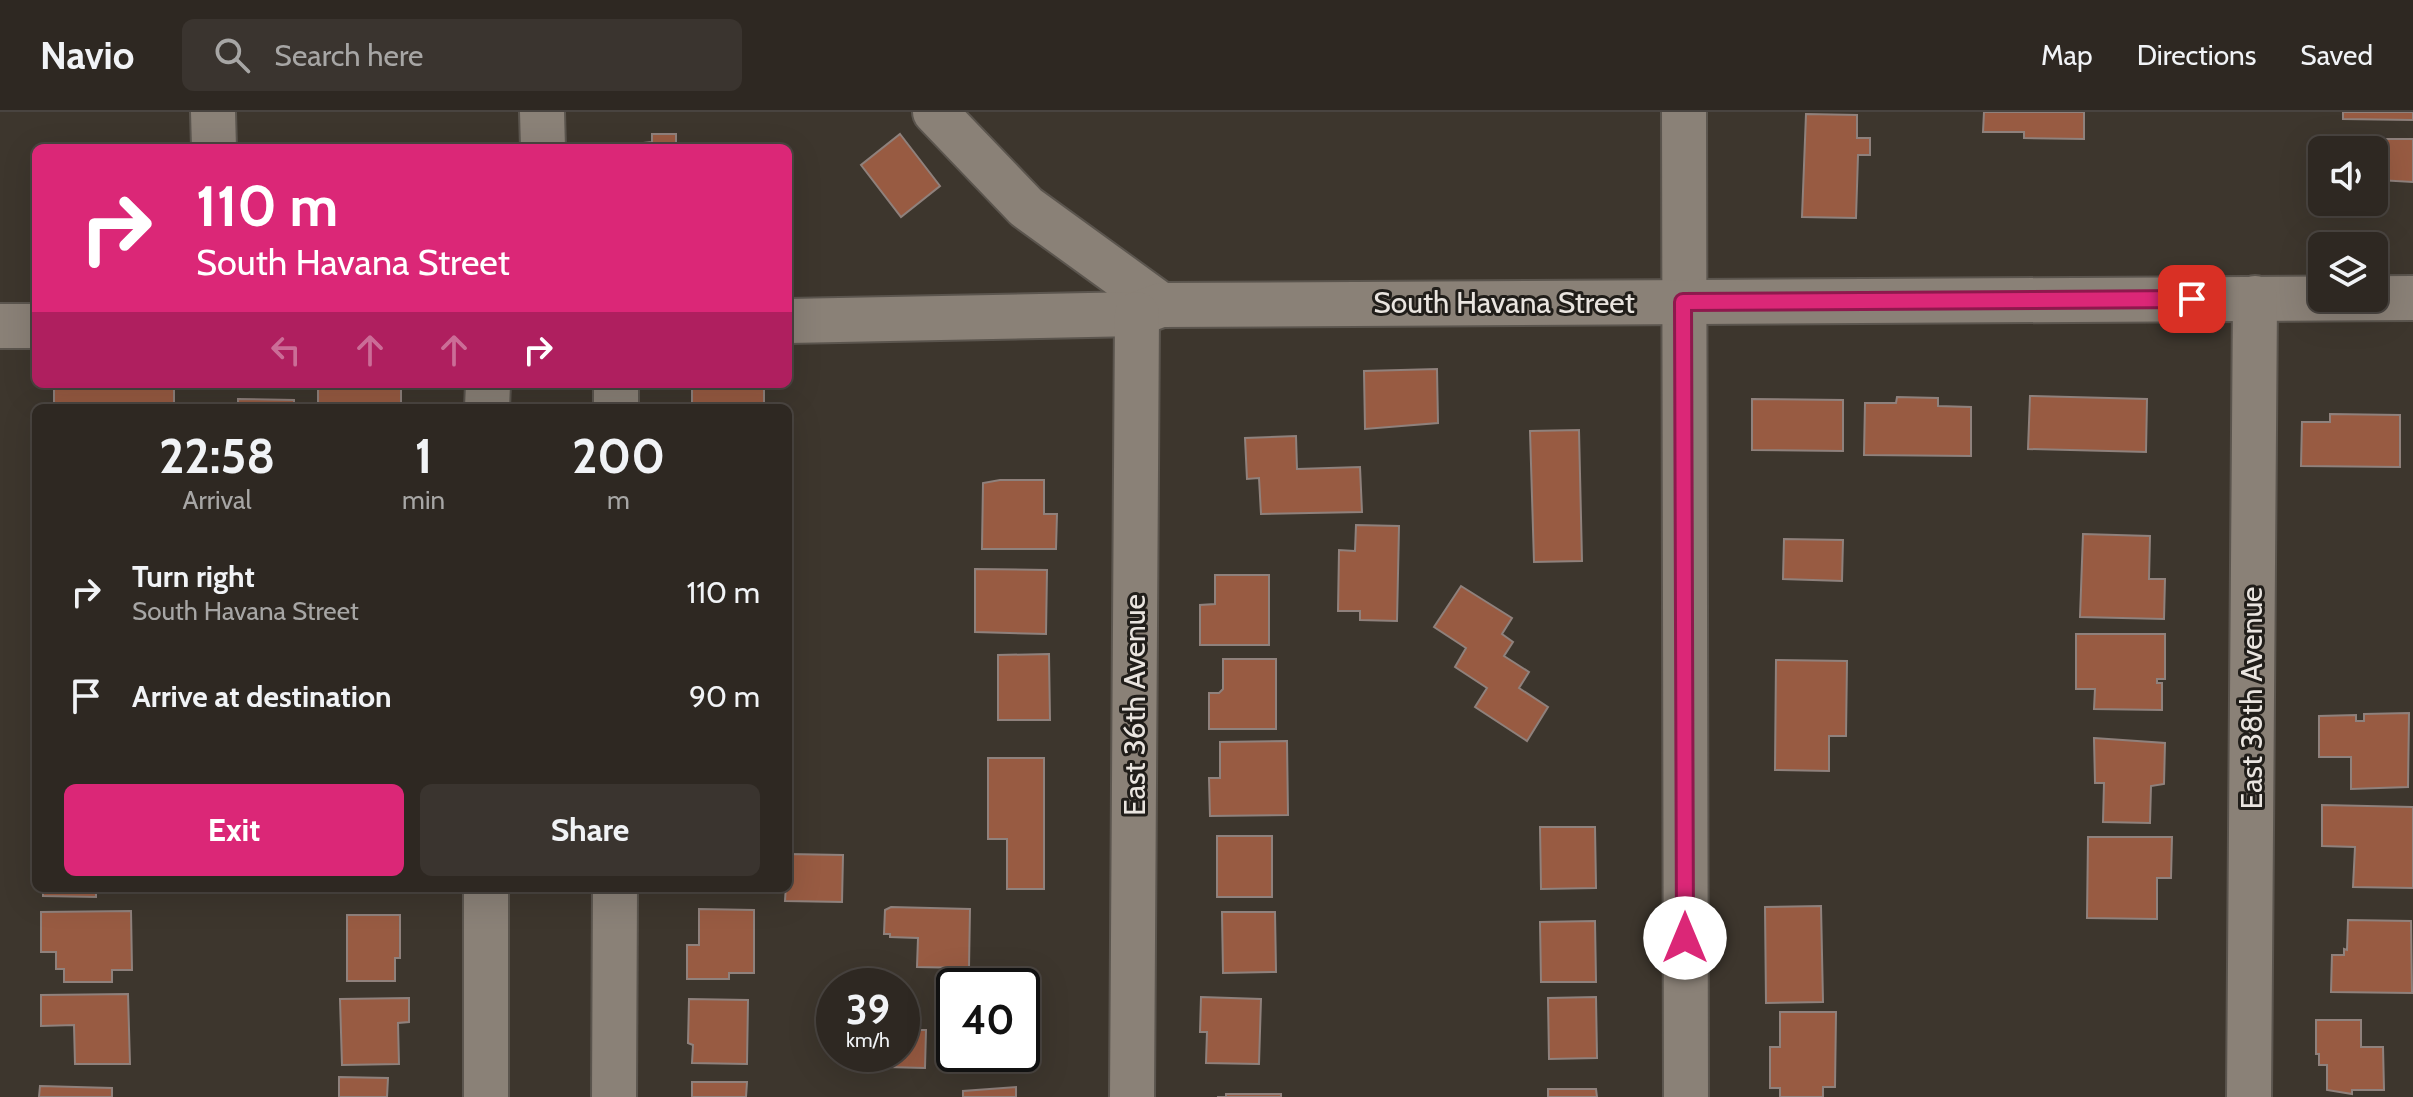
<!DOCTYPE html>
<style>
:root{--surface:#2e2822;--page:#3a342f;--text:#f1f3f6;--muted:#a7a6a5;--line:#494440;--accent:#db2777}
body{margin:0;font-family:Cabin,sans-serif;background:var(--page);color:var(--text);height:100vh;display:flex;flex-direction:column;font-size:30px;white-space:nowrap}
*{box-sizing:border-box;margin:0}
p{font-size:26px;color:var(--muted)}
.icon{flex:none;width:44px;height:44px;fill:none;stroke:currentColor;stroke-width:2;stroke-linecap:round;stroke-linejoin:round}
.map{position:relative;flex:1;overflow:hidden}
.details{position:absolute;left:32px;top:292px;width:760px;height:488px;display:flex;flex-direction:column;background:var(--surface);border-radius:12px;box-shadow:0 8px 32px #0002,0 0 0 2px var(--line)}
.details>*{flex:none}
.banner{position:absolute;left:32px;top:32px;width:760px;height:244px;border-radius:12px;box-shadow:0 8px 32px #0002,0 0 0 2px var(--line);background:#db2777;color:#fff;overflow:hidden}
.buttons{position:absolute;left:2308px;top:24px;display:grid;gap:16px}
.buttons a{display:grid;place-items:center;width:80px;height:80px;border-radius:12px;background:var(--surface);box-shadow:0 8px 32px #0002,0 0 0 2px var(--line);font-size:40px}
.speed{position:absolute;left:816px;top:856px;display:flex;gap:16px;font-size:40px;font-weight:700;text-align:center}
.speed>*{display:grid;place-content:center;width:104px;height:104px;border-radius:50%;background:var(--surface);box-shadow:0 8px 32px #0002,0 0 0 2px var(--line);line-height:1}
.speed small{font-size:20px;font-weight:400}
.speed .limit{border:4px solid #111;border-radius:12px;background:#fff;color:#111}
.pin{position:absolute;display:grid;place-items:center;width:68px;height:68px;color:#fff;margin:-34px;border-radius:16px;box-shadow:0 4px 12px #0006}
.me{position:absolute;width:88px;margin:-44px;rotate:0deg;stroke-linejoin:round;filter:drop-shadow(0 0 6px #0008)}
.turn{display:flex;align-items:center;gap:28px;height:168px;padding:0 32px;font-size:36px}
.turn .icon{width:104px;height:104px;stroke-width:2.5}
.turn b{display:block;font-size:56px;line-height:68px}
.lanes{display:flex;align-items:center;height:76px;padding:0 32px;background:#0003;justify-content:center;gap:40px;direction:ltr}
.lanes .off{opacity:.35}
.eta{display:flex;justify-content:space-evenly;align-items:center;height:136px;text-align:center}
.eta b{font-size:48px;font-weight:700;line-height:56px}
.action{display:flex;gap:16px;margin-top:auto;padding:16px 32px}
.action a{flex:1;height:92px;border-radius:12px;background:var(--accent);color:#fff;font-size:32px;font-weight:700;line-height:92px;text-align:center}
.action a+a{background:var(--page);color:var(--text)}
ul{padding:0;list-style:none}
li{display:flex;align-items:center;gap:24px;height:104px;padding:0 32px}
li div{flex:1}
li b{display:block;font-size:30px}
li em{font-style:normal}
header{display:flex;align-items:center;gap:48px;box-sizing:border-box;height:112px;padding:0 40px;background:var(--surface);border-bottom:2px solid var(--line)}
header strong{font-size:38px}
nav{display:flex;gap:44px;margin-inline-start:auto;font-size:28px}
.search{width:560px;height:72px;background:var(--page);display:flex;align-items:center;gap:20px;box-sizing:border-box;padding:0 28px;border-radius:12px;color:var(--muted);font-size:30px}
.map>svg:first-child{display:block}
.building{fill:#985b42;stroke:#8f817c;stroke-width:2}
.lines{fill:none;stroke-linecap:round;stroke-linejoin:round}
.minor-casing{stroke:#5b554e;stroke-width:48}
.minor{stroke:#8a8177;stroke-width:44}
.route-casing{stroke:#8e194d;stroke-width:20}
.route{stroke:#db2777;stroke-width:14}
.labels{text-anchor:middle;stroke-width:6;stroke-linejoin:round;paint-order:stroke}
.street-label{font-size:30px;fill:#eae5e0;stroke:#211e1a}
</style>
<header>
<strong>Navio</strong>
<div class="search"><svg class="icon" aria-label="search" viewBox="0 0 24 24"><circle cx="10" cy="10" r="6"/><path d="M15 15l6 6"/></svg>Search here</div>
<nav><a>Map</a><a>Directions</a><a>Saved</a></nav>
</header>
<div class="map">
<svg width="2413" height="985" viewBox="0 0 2413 985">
<rect width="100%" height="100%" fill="#3d362d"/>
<g class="building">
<path d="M1984,0h100v27l-60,-1v-6h-41z"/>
<path d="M2343,0h70v8l-70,-1z"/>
<path d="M1806,2l51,1v23h13v17h-12l-2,63 -54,-1z"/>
<path d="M652,22h24v9h18v5h-50v-5l8,-1z"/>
<path d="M900,22l40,52 -39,31 -40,-52z"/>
<path d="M2373,27h40v43l-34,-2v9h-5v-39h-49v-6l23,1v-5l25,4z"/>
<path d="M2320,63l2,27h50v9l-53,-1z"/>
<path d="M1437,257l1,54 -73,6 -1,-58z"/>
<rect x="54" y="272" width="120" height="24"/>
<rect x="318" y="272" width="83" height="24"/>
<path d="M692,272h72v21l-77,3v-4h5z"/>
<path d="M2030,284l117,3 -1,53 -118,-3z"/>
<path d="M1897,285l41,1v8l33,1v49l-107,-1 1,-52h31z"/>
<path d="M238,287l56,1v8h-56z"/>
<path d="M1752,287l91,1v51l-91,-1z"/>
<path d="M2330,302l70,1v52l-99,-1 1,-44h28z"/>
<path d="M1579,318l3,131 -48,1 -4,-131z"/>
<path d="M1296,324l1,33 63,-2 2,45 -101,2 -2,-36 -12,1 -2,-41z"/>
<path d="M1000,368h44v34h13l-1,35h-74l1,-66z"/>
<path d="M1356,413l43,1 -2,95 -37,-1v-9h-22l1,-61 16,1z"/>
<path d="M2083,422l67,2 -1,43h16l-1,40 -84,-2z"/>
<path d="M1784,427l59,1 -1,41 -59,-2z"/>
<path d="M975,457l72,1 -1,64 -71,-2z"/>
<path d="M1215,463h54v70h-69v-40l15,-1z"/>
<path d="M1461,474l51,32 -10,16 11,8 -9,14 25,16 -10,16 29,19 -21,34 -52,-34 12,-19 -32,-21 11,-19 -32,-21z"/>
<path d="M2076,522h89v45h-8v4h5v27l-68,-1 1,-20h-19z"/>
<path d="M1049,542l1,66h-52v-65z"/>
<path d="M1223,547h53v70h-67v-36h10l4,-4z"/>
<path d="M1776,548l71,1 -1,75h-17v35l-54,-1z"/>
<path d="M2409,601l-1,74 -57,2v-32h-32v-41l37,-1v6h8v-7z"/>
<path d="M2094,626l71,5 -1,41 -13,2 -1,37 -47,-1 1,-39h-9z"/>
<path d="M1287,629l1,74 -78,1 -1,-38h11v-36z"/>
<path d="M988,646h56v131h-37v-50h-19z"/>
<path d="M2322,693l91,2v81l-60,-1 2,-40 -33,-1z"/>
<path d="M1540,715h55l1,61 -55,1z"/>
<rect x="1217" y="724" width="55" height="61"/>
<path d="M2088,725h84l-1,41h-14v41l-70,-1z"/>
<path d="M788,742l55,1 -1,47 -57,-1z"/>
<path d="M43,776h53v9l-53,-1z"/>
<path d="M1821,794l2,96 -57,1 -1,-96z"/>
<path d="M891,795l79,2 -1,59 -52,-1 1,-29 -28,-1v-3h-6l1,-24z"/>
<path d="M699,797l55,1v63h-25v6h-42v-34h12z"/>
<path d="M131,799l1,59h-20v12h-48v-13h-8v-17h-15v-40z"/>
<path d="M1222,800h53l1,60 -53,1z"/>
<path d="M347,803h53v43h-5v23h-48z"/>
<path d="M2348,808l63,1 1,72 -81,-1 1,-37h12v-6l3,1z"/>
<path d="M1595,809l1,61h-55l-1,-60z"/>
<path d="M128,882l2,70h-55l-1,-39 -33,1v-31z"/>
<path d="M1201,885l60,2 -2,65 -53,-1 1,-31h-7z"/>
<path d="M1596,885l1,61 -48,1 -1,-61z"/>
<path d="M409,886v24l-11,1 1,41 -57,1 -2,-66z"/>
<path d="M689,887l59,1 -1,64 -55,-1 1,-18 -5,-2z"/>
<path d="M1022,892h19v50h-66h47z"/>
<path d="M1780,900h56l-1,75h-12v10h-43v-9h-10v-41h10z"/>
<path d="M2316,908h45v27h22l1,43h-32v4l-25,-4v-25h-8v-11h-3z"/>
<path d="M902,918h24l-1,38 -39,-1 1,-13h15z"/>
<path d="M339,965l49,1 -1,19h-48z"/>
<path d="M692,970h55l-1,15h-54z"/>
<path d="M40,974l72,2v9h-73z"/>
<path d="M1016,975v10h-53v-6z"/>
<path d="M1548,977h48l1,8h-49z"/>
<path d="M1226,982h55v3h-64h9z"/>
</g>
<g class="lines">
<defs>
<g id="minor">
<path d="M213,0l1,36"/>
<path d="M542,0l1,36"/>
<path d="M935,0l91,95 135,98"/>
<path d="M1684,0l2,985"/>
<path d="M788,209l349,-7 24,-9 1252,-7"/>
<path d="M0,214h36"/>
<path d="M487,296l1,-24"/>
<path d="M616,296v-24"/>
<path d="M486,985v-209"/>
<path d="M614,985l1,-209"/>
<path d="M1132,985l5,-783"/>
<path d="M2249,985l6,-799"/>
</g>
</defs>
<use href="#minor" class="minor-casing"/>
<use href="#minor" class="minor"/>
</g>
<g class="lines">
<defs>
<path id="route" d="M1685,826l-2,-636 509,-3"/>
</defs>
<use href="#route" class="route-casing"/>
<use href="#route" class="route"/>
</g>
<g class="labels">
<g class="street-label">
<text x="1504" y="201">South Havana Street</text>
<text transform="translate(2252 586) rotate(-90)" y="10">East 38th Avenue</text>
<text transform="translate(1135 593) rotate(-90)" y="10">East 36th Avenue</text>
</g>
</g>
</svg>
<div class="buttons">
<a><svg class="icon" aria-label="sound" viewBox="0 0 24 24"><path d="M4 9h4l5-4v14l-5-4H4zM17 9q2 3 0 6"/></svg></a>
<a><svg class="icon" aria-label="layers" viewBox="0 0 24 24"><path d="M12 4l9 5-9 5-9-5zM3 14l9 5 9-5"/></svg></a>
</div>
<div class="speed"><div>39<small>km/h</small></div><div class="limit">40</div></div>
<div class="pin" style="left:2192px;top:187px;background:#d93025"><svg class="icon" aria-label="arrive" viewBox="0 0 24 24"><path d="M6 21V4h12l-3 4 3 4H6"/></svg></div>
<svg class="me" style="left:1685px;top:826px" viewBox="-20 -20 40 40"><circle r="19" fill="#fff"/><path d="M0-13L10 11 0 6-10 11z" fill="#db2777"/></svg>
<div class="banner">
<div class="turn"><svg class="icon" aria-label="right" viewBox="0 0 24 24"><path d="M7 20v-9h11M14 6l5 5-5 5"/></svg><div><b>110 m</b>South Havana Street</div></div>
<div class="lanes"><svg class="icon off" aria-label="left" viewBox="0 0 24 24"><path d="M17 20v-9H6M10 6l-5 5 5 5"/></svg><svg class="icon off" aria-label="ahead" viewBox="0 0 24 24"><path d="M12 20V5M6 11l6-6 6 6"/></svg><svg class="icon off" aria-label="ahead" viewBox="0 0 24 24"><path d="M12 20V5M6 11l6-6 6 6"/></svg><svg class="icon" aria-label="right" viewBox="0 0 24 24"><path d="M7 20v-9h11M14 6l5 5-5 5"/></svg></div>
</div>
<section class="details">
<div class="eta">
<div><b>22:58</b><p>Arrival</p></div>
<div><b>1</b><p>min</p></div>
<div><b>200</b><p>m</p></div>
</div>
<ul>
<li><svg class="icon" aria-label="right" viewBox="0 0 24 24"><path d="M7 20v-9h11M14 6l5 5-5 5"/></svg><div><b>Turn right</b><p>South Havana Street</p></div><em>110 m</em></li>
<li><svg class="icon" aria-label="arrive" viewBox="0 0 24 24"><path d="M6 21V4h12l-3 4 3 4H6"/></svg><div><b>Arrive at destination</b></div><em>90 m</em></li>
</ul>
<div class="action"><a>Exit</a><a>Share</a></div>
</section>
</div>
